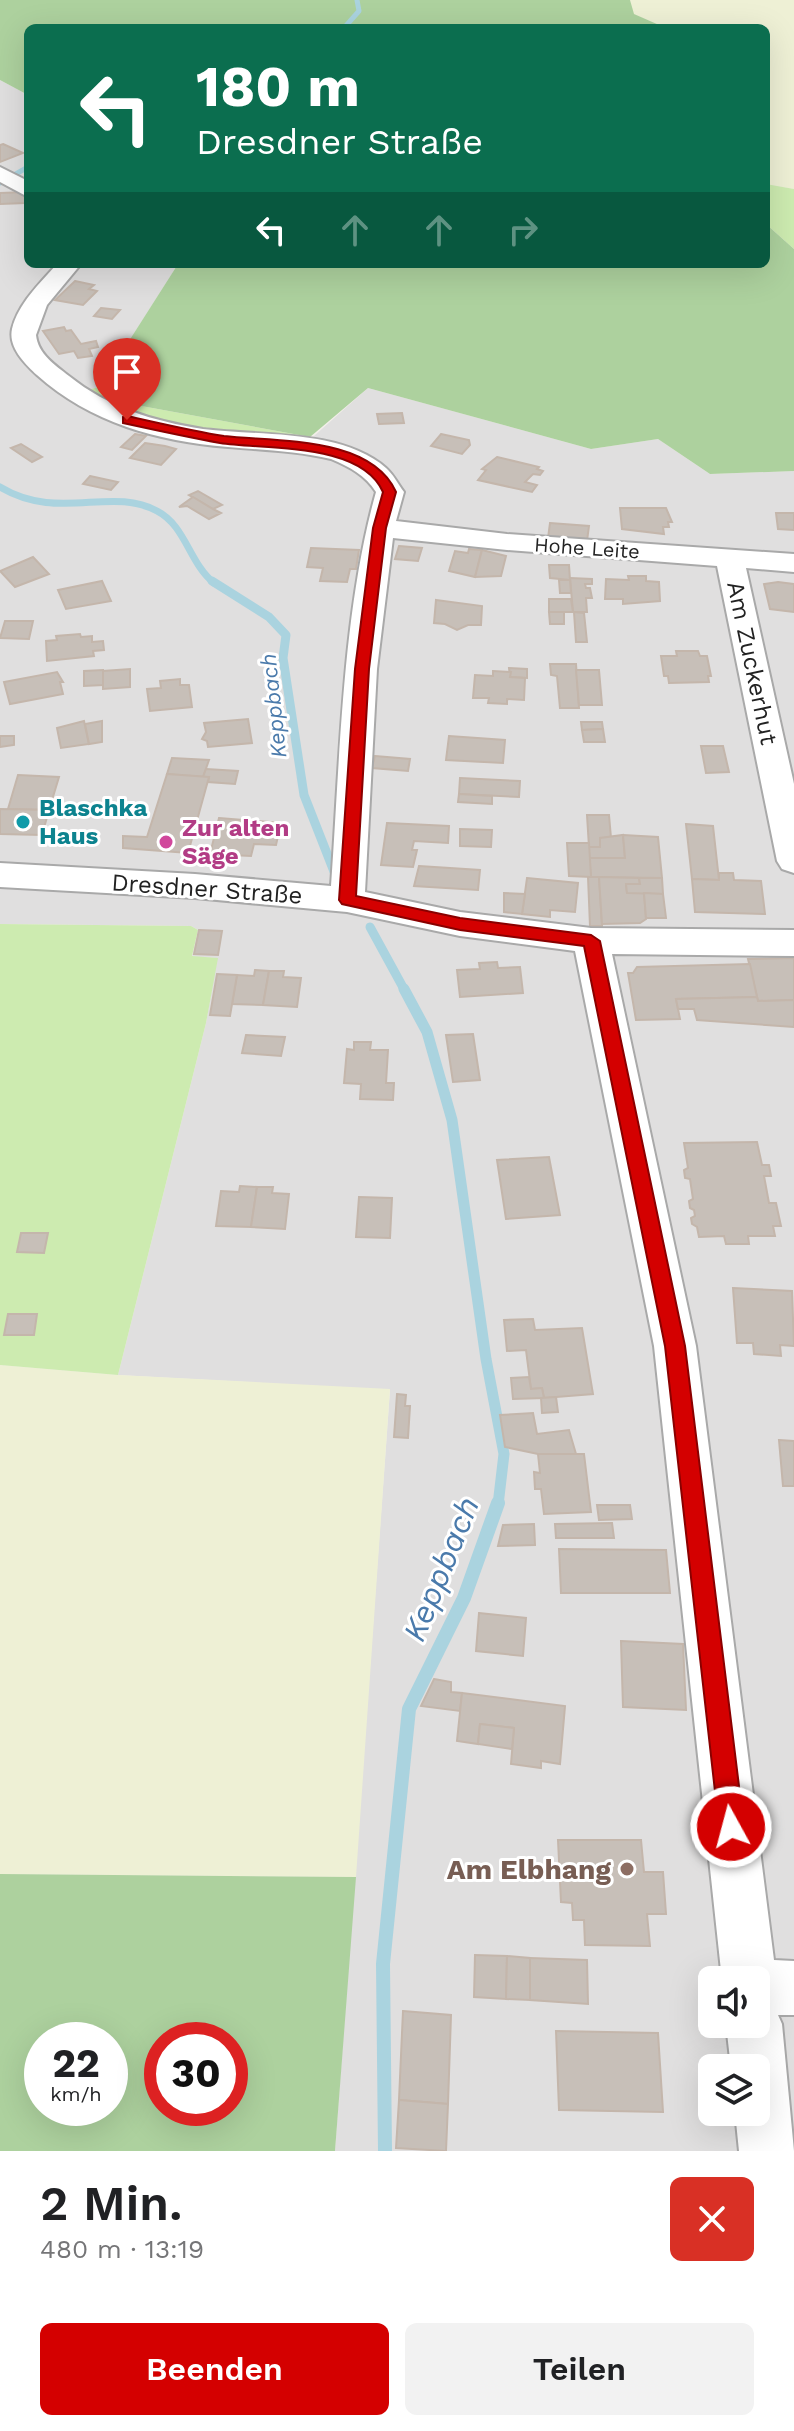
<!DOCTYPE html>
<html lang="de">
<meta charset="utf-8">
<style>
:root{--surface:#fff;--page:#f2f2f2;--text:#202124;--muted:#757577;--accent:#d40000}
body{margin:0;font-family:"Work Sans",sans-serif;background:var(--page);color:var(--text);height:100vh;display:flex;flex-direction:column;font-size:30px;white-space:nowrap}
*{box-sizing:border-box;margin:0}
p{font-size:26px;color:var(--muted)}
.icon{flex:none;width:44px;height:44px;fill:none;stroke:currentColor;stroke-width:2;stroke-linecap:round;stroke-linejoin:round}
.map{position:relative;height:2151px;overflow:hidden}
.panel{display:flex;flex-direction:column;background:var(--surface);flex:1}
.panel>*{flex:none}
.top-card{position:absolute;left:24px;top:24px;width:746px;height:244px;border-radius:12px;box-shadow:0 8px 32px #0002;background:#0b6e4f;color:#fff;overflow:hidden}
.fabs{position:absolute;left:698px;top:1966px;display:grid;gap:16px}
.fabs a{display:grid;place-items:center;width:72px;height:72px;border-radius:12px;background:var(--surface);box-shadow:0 8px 32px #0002;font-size:40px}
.speed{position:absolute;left:24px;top:2022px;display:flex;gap:16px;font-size:40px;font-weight:700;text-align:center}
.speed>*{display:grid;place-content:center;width:104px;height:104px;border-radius:50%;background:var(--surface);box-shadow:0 8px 32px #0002;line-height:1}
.speed small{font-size:20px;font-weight:400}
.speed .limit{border:12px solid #d22;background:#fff;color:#111}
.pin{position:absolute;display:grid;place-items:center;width:68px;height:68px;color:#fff;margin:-82px -34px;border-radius:50% 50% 50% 0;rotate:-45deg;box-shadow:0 0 8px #0007}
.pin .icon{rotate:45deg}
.me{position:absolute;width:88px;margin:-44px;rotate:353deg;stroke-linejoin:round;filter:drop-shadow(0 0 6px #0008)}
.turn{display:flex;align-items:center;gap:28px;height:168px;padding:0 40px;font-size:36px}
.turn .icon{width:104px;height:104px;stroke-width:2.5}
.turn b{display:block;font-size:56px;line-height:68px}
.lanes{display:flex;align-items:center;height:76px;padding:0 40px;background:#0003;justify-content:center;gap:40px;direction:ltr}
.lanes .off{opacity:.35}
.round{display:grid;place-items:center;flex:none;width:84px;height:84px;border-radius:12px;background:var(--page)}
.overview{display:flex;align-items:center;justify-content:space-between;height:136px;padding:0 40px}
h1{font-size:48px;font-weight:600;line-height:60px}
.cta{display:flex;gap:16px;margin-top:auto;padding:16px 40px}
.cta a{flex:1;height:92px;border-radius:12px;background:var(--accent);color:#fff;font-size:32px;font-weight:600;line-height:92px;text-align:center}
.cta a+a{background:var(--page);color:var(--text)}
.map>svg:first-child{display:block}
.residential{fill:#e0dfdf;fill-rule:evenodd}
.farmland{fill:#eef0d5}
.grass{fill:#cdebb0}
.forest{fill:#add19e;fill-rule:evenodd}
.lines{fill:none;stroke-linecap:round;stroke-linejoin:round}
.stream-far4{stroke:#aad3df;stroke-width:5}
.stream-far3{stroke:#aad3df;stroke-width:7}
.stream-far2{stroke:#aad3df;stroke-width:9}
.stream-far1{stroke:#aad3df;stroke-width:11}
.stream{stroke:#aad3df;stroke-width:14}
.building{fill:#c7bfb8;stroke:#c4b6ab;stroke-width:2}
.street-casing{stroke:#a9a9a9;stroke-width:4}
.street{fill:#fff;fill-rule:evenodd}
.route{fill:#d40000;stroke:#8a0000;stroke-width:2}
.culture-dot{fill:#0f9aa8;stroke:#fff;stroke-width:3}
.hotel-dot{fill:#d1479c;stroke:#fff;stroke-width:3}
.education-dot{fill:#8d6e63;stroke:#fff;stroke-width:3}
.labels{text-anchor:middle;stroke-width:6;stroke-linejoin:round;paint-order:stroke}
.far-street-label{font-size:20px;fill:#222;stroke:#fff}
.far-water-label{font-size:22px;font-style:italic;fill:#4a7aab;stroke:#fff}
.street-label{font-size:24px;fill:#222;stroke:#fff}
.culture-label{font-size:24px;font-weight:bold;fill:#0d838f;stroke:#fff;text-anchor:start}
.hotel-label{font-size:24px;font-weight:bold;fill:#b23c85;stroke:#fff;text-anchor:start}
.near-education-label{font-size:28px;font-weight:bold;fill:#785e54;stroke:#fff;text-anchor:end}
.near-water-label{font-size:32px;font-style:italic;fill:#4a7aab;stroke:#fff}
</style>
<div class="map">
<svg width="794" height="2151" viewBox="0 0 794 2151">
<rect width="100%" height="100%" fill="#f2efe9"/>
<path class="residential" d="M0,80l28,15v169h150l-63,100 -14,12 -3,11 -11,4 15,11 203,42 63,-56 223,61 67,-10 52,35 84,-3v1680h-459l55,-761 -272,-15 88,-352 11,-65 -25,-1 6,-27 -7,-4 -191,-2zM712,1980h44v44h-44zM712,2068h44v44h-44z"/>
<g class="farmland">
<path d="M630,0h164v189l-28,-5v-156h-100l-33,-14z"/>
<path d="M0,1365l118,10 272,14 -34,488 -356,-3z"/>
</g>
<g class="grass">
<path d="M766,184l28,5v60l-28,-25z"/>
<path d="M98,387l38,18 174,32 -4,7 -85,-9 -88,-19 -47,-25z"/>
<path d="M0,924l191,2 7,4 -6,26 26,2 -12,65 -88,352 -118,-10z"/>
</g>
<g class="forest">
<path d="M0,0h630l4,14 32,14h-638v67l-28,-15z"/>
<path d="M766,224l28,25v222l-84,3 -52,-35 -67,10 -223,-61 -58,49 -174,-32 -38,-18 3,-11 14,-13 63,-99h588z"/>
<path d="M0,1874l356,3 -21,274h-335zM110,2040v68h-68v-68zM162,2040h68v68h-68z"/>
</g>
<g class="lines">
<g class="stream-far4">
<path d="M344,28l15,-17 -2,-11"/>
<path d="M0,183l28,-16"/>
</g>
<path class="stream-far3" d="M0,487c58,35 111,-1 157,24 29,15 32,52 57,72"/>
<g class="stream-far2">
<path d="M212,581l57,36 17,18 -3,23 21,137 31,79"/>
<path d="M370,927l35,64"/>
</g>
<path class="stream-far1" d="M404,989l23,43 25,88 34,239 18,95 -6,51"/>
<path class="stream" d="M385,2151l-2,-187 26,-255 55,-111 34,-95"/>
</g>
<g class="building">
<path d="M3,144l20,9 -23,9v-17z"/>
<path d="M27,192l-2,11 -25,1v-11z"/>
<path d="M75,281l19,4 -5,4 8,2 -14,14 -28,-5z"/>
<path d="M101,308l19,2 -8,9 -18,-3z"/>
<path d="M64,327l2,4 5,-1 10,14 15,-3 2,6 -9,2 3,7 -14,2 -4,-7 -15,3 -16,-23z"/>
<path d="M402,413l2,10 -25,1 -2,-10z"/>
<path d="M135,434l11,2 -14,14 -11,-3z"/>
<path d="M441,434l28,6 1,5 -8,9 -31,-8z"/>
<path d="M145,443l20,3 11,3 -15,16 -31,-7z"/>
<path d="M21,444l21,13 -10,5 -21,-14z"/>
<path d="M497,457l42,10 -2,2 6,2 -3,4 -7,-1 -8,8 12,3 -5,7 -54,-12 8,-10 -4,-1z"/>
<path d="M90,476l28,6 -7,8 -28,-6z"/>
<path d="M198,491l24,14 -9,4 -24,-14z"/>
<path d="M193,497l20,12 8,4 -12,6 -22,-13 -8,1z"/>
<path d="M620,508h46l6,14h-4l1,5h-6l1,7 -42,-5z"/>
<path d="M776,513h18v17l-16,-1z"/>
<path d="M550,523l39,3 -2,15 -39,-3z"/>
<path d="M399,546l23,2 -4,13 -23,-2z"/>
<path d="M311,548l48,2 -3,19h-6l-3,13 -27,-1 3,-13 -16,-1z"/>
<path d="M469,549l13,1 -7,27 -26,-6 6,-20 13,2z"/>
<path d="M482,550l24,6 -5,20 -26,1z"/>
<path d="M33,557l16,17 -34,13 -15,-16z"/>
<path d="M549,565h20l1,15 -20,-2z"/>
<path d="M628,576h18v5l13,1 1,19 -37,3v-5h-18l1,-20 23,1z"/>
<path d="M570,578l22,1v5h-7l1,4h4l2,10h-6l1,14h-14z"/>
<path d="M559,580h11l1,13h-11z"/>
<path d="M102,581l9,20 -45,8 -8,-19z"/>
<path d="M778,582l16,2v28l-24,-3 -6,-25z"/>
<path d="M549,599h22l2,13h-24z"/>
<path d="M436,600l46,6 -1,19h-13l-11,5 -12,-6 -11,-1z"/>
<path d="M549,612h15v12h-14z"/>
<path d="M574,612l10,1 3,29h-11z"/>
<path d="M5,621h28l-4,18 -29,-1z"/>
<path d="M80,634l1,3 11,-1v6l11,-1 1,9 -11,1 1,5 -47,5 -1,-20 11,-1 -1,-4z"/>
<path d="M676,651h22l2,5h7l4,20h-3l1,6 -40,1 -1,-7h-4l-3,-20h16z"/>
<path d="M550,664h26l3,44h-19l-3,-32 -6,-1z"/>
<path d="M509,668l18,1v9l-17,-1z"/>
<path d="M130,669v18l-27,2v-18z"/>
<path d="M103,670v15l-19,1v-15z"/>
<path d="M576,670h23l3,35h-23z"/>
<path d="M493,671l18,1 -1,5 15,1 -1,22 -17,-1v5l-19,-1 1,-5h-16l2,-23 18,1z"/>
<path d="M57,672l6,10h-3l3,12 -53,10 -6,-22z"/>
<path d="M180,679v6h9l3,22 -42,4 -3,-22 14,-1 -1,-7z"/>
<path d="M248,719l4,24 -44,4 -1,-6 -5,-2 4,-7 -2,-9z"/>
<path d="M84,721l5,23 -28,4 -4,-20z"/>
<path d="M102,721v21l-13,2 -4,-20z"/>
<path d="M581,722h21l1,7 -21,1z"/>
<path d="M603,729l2,13h-21l-2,-12z"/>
<path d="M0,736h14v9l-14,2z"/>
<path d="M449,736l56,4 -2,23 -57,-3z"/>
<path d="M701,746h22l6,26 -23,1z"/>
<path d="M375,756l35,3 -2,12 -36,-3z"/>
<path d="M172,758l37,2 -6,17 -36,-3z"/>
<path d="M206,769l32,2 -3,13 -27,-2 1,-5h-6z"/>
<path d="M167,774l42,3 -21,76 -65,-5v-12l24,1z"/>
<path d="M18,775l41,2 -10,33 -41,-1z"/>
<path d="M460,778l60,3 -1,16 -60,-3z"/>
<path d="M459,794l33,2v8l-34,-2z"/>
<path d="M0,809l49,1 -7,25 -42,-1z"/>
<path d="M587,815h22l2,23h-11v9h-11z"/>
<path d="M219,818l62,5 -5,22 -22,-1 -3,12 -41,-2z"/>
<path d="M387,823l62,3 -1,17 -34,-2 -2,9h5l-4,17 -32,-2z"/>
<path d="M686,824l27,2 6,54 -27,-1z"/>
<path d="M460,829l32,1 -1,17 -31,-1z"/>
<path d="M623,835l2,23h-36v-11h11v-9z"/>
<path d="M623,835l35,2 4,41 -71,-1 -2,-19h36z"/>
<path d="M567,843h22l2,34 -22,-1z"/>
<path d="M419,866l61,4 -2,20 -64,-4z"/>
<path d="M719,873h14l1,7 27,1 4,33 -70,-2 -3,-33 27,1z"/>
<path d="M588,877h11l3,49h-12z"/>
<path d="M599,877l40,1 1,6h-14l1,9h17l2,26 -6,4 -38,1z"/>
<path d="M527,878l51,5 -3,29 -25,-2v7l-28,-3z"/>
<path d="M639,878h23l1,16 -36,-1 -1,-9h14z"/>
<path d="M504,893l21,1 -3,20 -18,-2z"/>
<path d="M644,893l19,1 3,24h-20z"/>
<path d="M199,930l23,1 -4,24 -24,-1z"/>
<path d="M794,958v42l-36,1 -10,-42z"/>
<path d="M497,962l1,6 22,-1 3,26 -63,4 -3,-27 23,-1 -1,-6z"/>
<path d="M750,964l7,33 -81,2 4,20 -44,1 -8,-47h5l4,-6z"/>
<path d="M255,970l14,1 -6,34 -31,-1 5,-29 17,1z"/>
<path d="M269,971h15l-1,6 18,1 -4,29 -34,-2z"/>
<path d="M217,974l20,1 -7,41 -20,-1z"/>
<path d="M757,997l1,4 36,-1v27l-97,-7 -3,-11h-16l-2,-10z"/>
<path d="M473,1034l7,46 -27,2 -7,-47z"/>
<path d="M246,1035l39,2 -4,19 -39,-3z"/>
<path d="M354,1042h17l-1,8h18l-2,33h8l-1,17 -33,-1 1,-15 -17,-1 3,-34 7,1z"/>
<path d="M757,1142l5,23h7l2,11h-7l5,27h7l5,23h-8l2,10h-27l1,8h-23l-2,-8 -25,1 -2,-10 -5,-3 -1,-6 4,-2 -1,-6 -4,-2 -1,-7 4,-2 -3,-20 -5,-1 -1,-8 4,-2 -4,-25z"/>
<path d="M549,1157l11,58 -54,4 -9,-59z"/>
<path d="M240,1186l17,1 -6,40 -35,-1 5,-35 18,1z"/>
<path d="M257,1187h16l-1,6 17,1 -4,35 -34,-2z"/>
<path d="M359,1197l33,1 -2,40 -34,-1z"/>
<path d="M21,1233h27l-4,20 -27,-1z"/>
<path d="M733,1288l59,3 2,55 -14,-1 1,11 -27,-2 -1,-11h-16z"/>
<path d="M8,1314h29l-3,21h-30z"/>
<path d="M533,1319l2,11 47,-2 11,66 -49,4 -2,-10 -11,1 -5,-39 -19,1 -3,-31z"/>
<path d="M529,1377l2,12 11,-1 2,10 -31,1 -2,-21z"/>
<path d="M397,1394l9,1 -1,11h5l-2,32 -14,-1z"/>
<path d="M556,1397l2,15 -16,1 -1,-15z"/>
<path d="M533,1413l4,21 32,-4 7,24h-38l-33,-7 -5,-32z"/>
<path d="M779,1440l15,1v45h-11z"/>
<path d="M538,1454h46l7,58 -47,2 -3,-25h-6l-1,-17 6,1z"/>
<path d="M597,1505h33l2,14 -33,1z"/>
<path d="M612,1523l2,15h-58l-1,-14z"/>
<path d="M534,1524l1,21 -37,1 5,-21z"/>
<path d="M559,1549l107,1 4,43h-109z"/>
<path d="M479,1613l47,5 -3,38 -47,-5z"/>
<path d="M621,1641l62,3 3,66 -63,-3z"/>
<path d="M434,1679l17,3v10l11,1 -2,18 -39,-5z"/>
<path d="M462,1693l103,13 -5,58 -19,-3v7l-30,-4 3,-36 -34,-4 -2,20 -21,-3z"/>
<path d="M480,1724l34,4 -2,21 -34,-5z"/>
<path d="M558,1840h83l3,32h19l3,42h-19l3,32 -65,-1 -1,-25h-11l-1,-17 -11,-1z"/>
<path d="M475,1955l32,1 -1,43 -32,-2z"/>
<path d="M507,1956l23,2v42l-24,-1z"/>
<path d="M530,1958l57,2 1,44 -58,-4z"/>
<path d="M403,2011l48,4 -3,89 -49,-4z"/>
<path d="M556,2031l102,2 5,79 -104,-2z"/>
<path d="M399,2100l49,4 -2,47 -50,-3z"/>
</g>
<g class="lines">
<defs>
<g id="street">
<path d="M0,167l28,14v16l-28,-15z"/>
<path d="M57,264h24l-34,41 -11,30c2,19 19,30 33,41 40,32 84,45 134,53 55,7 139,0 183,39 7,6 12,16 18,24l-8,29 111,13 287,20v18l-48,-4 48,216v89l-12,-4 -5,-8 -60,-295 -210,-16 -114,-12 -16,131 -12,223 95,20 131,16 203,2v26l-182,-2 84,392 78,614 20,1v54h-16l4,9 12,127h-55l-4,-39h21v-44h-25l-5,-44h30v-44h-34l-68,-634 -79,-395 -115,-15 -113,-24 -152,-14 -195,-11v-24l195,11 136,12c9,-126 11,-273 45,-394 -11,-17 -26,-25 -45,-33 -34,-8 -69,-9 -103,-12 -71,-6 -137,-24 -191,-72 -12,-11 -29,-28 -25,-46 6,-25 28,-46 45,-65z"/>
</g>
</defs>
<use href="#street" class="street-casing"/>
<use href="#street" class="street"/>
</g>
<path class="route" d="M127,416c32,7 65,15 97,20 53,6 147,0 172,56l-10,36 -17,141 -13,227 104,22 131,17 9,6 85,405 59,481 -4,9 -9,3 -9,-3 -3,-9 -54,-481 -81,-400 -124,-16 -118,-26 -3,-4 16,-231 18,-141 10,-36c-22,-50 -117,-42 -163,-49 -33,-6 -65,-13 -97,-20v-6z"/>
<circle class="culture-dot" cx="23" cy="822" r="8"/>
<circle class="hotel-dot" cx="166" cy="842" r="8"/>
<circle class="education-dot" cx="627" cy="1869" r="8"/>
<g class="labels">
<g class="far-street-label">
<text transform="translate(587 548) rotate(4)" y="7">Hohe Leite</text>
</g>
<g class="far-water-label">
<text transform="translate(273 706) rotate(-96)" y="8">Keppbach</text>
</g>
<g class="street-label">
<text transform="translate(752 663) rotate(78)" y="8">Am Zuckerhut</text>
<text transform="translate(207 889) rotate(4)" y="8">Dresdner Straße</text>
</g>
<g class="culture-label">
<text x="39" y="816">Blaschka<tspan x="39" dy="28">Haus</tspan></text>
</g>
<g class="hotel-label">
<text x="182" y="836">Zur alten<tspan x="182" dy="28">Säge</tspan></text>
</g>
<g class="near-education-label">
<text x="611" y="1879">Am Elbhang</text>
</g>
<g class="near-water-label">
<text transform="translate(441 1569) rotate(-68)" y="11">Keppbach</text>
</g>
</g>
</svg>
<div class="fabs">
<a><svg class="icon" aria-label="sound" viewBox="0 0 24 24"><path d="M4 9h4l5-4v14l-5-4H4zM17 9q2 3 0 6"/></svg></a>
<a><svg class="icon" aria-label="layers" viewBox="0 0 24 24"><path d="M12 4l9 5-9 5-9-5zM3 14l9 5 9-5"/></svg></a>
</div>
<div class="speed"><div>22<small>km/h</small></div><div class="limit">30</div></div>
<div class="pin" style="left:127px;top:420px;background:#d93025"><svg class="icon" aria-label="arrive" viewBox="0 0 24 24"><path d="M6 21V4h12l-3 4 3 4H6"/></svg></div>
<svg class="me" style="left:731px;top:1827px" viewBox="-20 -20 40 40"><circle r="17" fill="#d40000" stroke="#fff" stroke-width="3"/><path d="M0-11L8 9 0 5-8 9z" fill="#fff"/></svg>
<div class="top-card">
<div class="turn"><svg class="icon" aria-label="left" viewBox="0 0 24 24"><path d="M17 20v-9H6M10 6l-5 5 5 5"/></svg><div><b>180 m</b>Dresdner Straße</div></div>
<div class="lanes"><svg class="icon" aria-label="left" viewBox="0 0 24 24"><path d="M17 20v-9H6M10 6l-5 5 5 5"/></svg><svg class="icon off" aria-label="ahead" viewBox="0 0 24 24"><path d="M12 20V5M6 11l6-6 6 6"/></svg><svg class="icon off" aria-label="ahead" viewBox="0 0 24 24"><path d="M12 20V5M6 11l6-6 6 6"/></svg><svg class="icon off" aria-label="right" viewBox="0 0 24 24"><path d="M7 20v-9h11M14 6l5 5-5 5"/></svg></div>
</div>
</div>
<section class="panel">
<div class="overview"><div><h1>2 Min.</h1><p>480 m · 13:19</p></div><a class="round" style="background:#d93025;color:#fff"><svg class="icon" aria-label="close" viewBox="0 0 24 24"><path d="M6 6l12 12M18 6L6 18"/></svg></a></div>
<div class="cta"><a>Beenden</a><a>Teilen</a></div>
</section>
